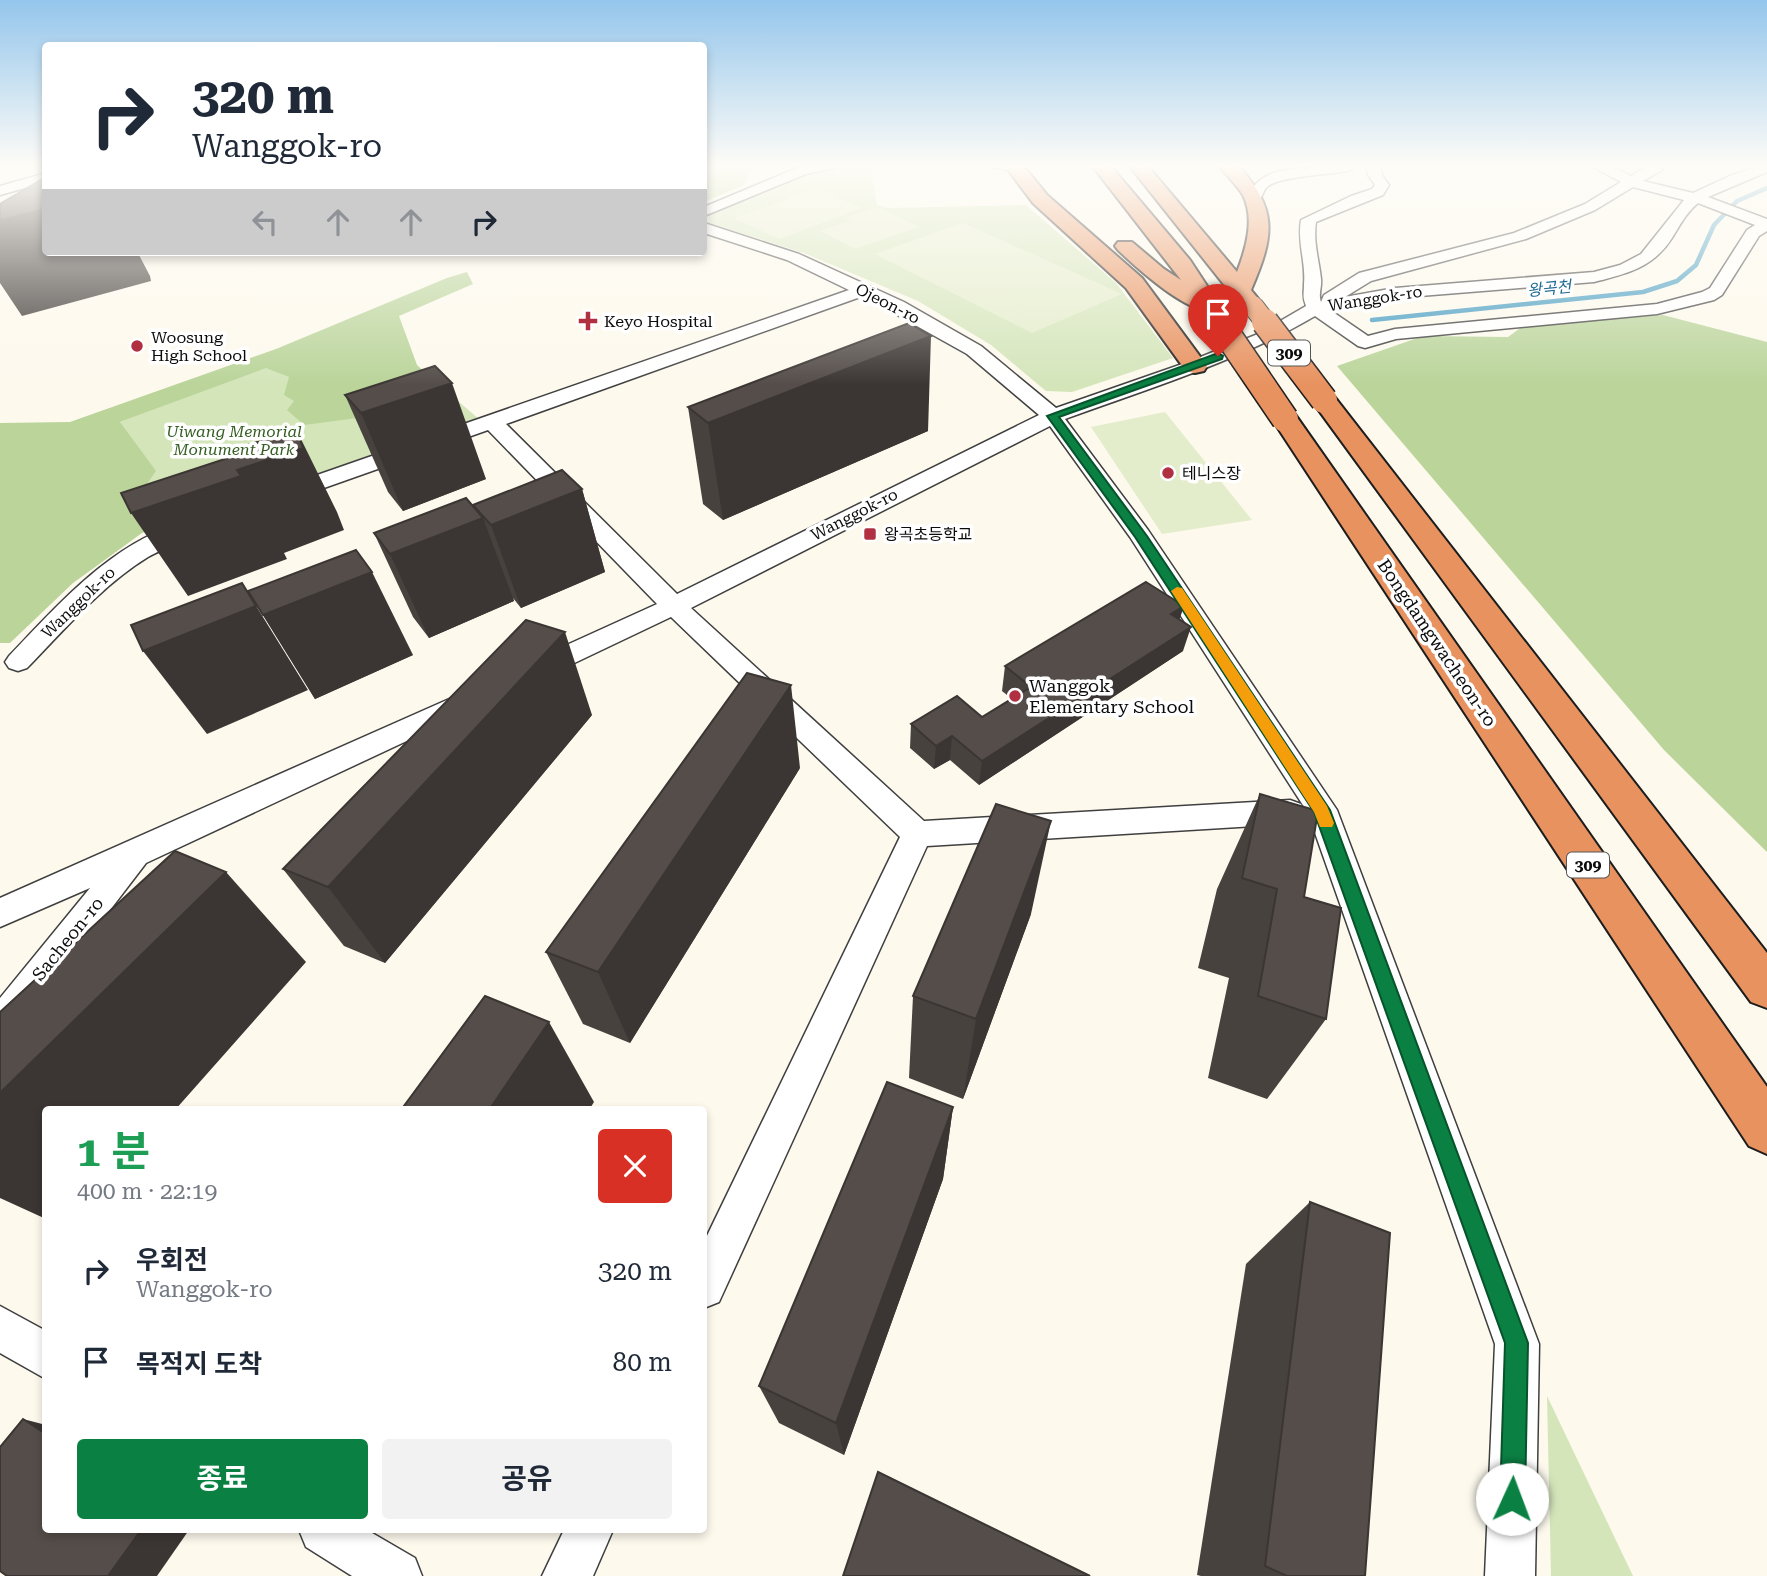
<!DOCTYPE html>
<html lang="ko">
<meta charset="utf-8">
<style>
:root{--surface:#fff;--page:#f2f2f3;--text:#1f2937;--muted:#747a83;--accent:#0b8043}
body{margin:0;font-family:"Roboto Serif","Noto Sans KR",serif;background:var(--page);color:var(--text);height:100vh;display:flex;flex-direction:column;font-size:26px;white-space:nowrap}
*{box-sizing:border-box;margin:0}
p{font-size:23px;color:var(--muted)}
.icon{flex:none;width:38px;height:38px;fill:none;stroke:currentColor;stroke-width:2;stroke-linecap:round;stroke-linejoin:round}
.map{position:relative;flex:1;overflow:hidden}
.panel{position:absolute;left:42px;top:1106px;width:665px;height:427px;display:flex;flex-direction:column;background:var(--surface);border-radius:7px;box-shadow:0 4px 10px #0003}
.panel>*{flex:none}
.guide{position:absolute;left:42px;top:42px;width:665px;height:214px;border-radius:7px;box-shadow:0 4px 10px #0003;background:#fff;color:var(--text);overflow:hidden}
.pin{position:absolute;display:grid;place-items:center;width:60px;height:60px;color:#fff;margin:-72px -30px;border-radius:50% 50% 50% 0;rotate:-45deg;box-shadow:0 0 7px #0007}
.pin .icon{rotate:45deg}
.me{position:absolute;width:77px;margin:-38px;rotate:2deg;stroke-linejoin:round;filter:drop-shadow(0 0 5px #0008)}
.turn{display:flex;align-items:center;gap:24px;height:147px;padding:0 35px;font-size:32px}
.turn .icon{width:91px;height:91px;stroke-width:2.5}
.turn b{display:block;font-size:49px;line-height:60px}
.lanes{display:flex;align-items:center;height:66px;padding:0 35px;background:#0003;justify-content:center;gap:35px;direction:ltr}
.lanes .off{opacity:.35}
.round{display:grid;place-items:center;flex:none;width:74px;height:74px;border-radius:7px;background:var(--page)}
.overview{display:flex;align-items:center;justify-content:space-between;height:119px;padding:0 35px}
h1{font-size:42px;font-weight:700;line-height:52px;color:#1e9e55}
.cta{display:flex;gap:14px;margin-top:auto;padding:14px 35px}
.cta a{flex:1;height:80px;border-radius:7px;background:var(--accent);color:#fff;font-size:28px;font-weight:700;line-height:80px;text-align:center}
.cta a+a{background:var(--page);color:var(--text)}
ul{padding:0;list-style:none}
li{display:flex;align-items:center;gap:21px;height:91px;padding:0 35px}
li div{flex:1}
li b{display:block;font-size:26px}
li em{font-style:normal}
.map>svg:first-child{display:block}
.green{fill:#d4e5ba}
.forest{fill:#bad49a}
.pitch{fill:#e4edcb}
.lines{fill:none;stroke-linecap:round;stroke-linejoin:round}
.stream{stroke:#439bc1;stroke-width:4.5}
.minor-casing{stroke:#3f3f3f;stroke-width:3}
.highway-casing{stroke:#1d1d1d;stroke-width:4}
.minor{fill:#fff;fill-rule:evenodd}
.highway{fill:#e89260;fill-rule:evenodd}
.highway-bridge-far1-casing{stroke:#1d1d1d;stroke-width:22;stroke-linecap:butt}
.highway-bridge-casing{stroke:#1d1d1d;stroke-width:29;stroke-linecap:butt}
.highway-bridge-far1{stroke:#e89260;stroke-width:20}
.highway-bridge{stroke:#e89260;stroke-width:26}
.wall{fill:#48423f}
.shaded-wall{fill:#3b3633}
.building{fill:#544d49;stroke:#3b3633;stroke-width:2}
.route{fill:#0b8043;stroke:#07532c;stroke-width:2}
.slow{fill:#f59e0b}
.poi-dot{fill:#b03042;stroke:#fff;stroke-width:2.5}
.labels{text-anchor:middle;stroke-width:7;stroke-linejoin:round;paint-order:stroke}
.far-water-label{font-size:16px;font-style:italic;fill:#206b93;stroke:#fff}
.far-street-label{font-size:16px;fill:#0c0c0c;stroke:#fff}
.far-poi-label{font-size:16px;fill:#0c0c0c;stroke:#fff;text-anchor:start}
.shield{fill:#fff;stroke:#555;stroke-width:2}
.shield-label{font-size:16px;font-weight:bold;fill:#0c0c0c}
.far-park-label{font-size:16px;font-style:italic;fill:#345e22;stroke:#fff}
.street-label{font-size:18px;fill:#0c0c0c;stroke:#fff}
.poi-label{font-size:18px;fill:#0c0c0c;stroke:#fff;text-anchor:start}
</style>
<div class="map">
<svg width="1767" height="1576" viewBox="0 0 1767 1576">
<rect width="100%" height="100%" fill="#fdf9ed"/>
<g class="green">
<path d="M871,165l6,40 11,3 138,-3 90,78 57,75 -101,34 -26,-1 -55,-46 -73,-44 -114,-48 -95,-30 -1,-10 119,-46z"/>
<path d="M266,367l23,10 163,19 27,23 -291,98 -39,-13 -29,-82z"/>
<path d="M1547,1396l86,180h-82z"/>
</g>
<g class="forest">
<path d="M704,164h49l-9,21 -40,17z"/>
<path d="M467,272l6,12 -74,32 18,49 19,18 -79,35 -53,7 -17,-15 7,-9 -10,-6 5,-18 -23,-9 -146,54 36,49 -16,23 48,23 -46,16 -69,50 -63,60h-10v-220l70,-1 206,-73 171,-71z"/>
<path d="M1663,315l104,27v510l-103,-102 -327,-384 86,-30 85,1 15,-11z"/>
</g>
<g class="pitch">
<path d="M817,189l45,19 -83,31 -45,-21z"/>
<path d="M877,207l42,20 -64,22 -35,-18 30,-10 -6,-3z"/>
<path d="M963,223l159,71 -90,39 -157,-79z"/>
<path d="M1165,412l87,108 -90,14 -71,-107z"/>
</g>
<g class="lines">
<path class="stream" d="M1372,320l271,-28 34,-11 19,-16 18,-40 23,-24 30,-13"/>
<defs>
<g id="minor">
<path d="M815,164h26l-2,3 -33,7 -102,42v-9l93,-39z"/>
<path d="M988,164h31l3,3 -7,4 -25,-4z"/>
<path d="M1306,164h15l4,3 26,-3 2,3 -2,3c-19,5 -73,6 -84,17 -4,4 -5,10 -8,15l-5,1 -7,-4c10,-28 36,-30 63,-31z"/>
<path d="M1366,164h14l2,11 7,10 -6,10 -67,27c-3,20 3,38 5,57 1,9 -3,14 0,23l3,-7 35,-22 155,-40 71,-29 36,-22 -33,-18h18l25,12 20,-12h14l-3,6 -19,11 50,12 39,-18 35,-11v8l-59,25 59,22v12l-8,5 -37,59 -8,5 -57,14 -261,25 -31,9 -7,-2 -43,-30c-78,46 -165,72 -250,103l83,111 189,280 202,534 -4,232h-50l10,-232 -187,-531 -178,-276 -80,-111 -359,182 233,213 366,-21 11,4 4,8 -4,8 -11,4 -363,22 -208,456 -15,6v-66l196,-405 -229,-220 -126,60 -9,2 -9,-2 -4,-7 4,-7 130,-59 -169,-174 -198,70h-16l-3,-5 3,-5 575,-200 -62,-30 -83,-27v-10l95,31 105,48 77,44 75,62 132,-46 70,-28 48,-28c-4,-10 -2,-12 -2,-22 2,-22 -7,-42 -3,-64l50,-24 21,-7 3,-4 -7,-10zM1633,187l51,13 -43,54 -21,11 -26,7 -199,16 -50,9 26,-16 155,-42 69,-29zM1698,203l57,22 -8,5 -37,58 -8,4 -45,12 -262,25 -27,7 -38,-26 65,-12 199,-16c32,-8 59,-14 78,-44 8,-13 14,-25 26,-35zM863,296l104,58 72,61 -362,179 -171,-170z"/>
<path d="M46,173v9l-46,13v-9z"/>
<path d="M189,521l8,2 4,5c-8,11 -40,21 -53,29 -47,29 -83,72 -121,111l-9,3 -9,-3 -4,-6 4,-6c51,-53 106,-117 180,-135z"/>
<path d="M465,692l10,3 4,7 -4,7 -329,154 -133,174 -13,4v-43l90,-110 -90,39v-29z"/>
<path d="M0,1306l46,25v48l-46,-26z"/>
<path d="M299,1530h68l48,28 7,18h-70l-46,-29z"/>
<path d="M564,1530h49l-20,46h-51z"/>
</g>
<g id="highway">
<path d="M1008,164h14l25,31 95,83 65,88 -3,5 -9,2 -9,-2 -60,-83 -93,-85 -27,-36z"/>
<path d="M1091,164h18l81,96 21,32 -3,4 12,10 -3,5c-27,6 -80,-43 -99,-61l-3,-4 3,-4h14l32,27 17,11z"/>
<path d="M1128,164h18l91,108c9,-23 18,-53 6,-77 -7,-11 -17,-20 -25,-31h19c41,46 38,70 14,126l13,16 -3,5h-16z"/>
<path d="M1324,392l9,3 434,558v55l-16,-6 -436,-597 -4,-5 4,-5z"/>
<path d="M1285,411l9,2 473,674v67l-18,-8 -477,-727 4,-6z"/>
</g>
</defs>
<use href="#minor" class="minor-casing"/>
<use href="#highway" class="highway-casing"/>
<use href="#minor" class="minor"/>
<use href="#highway" class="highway"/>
<defs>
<path id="highway-bridge-far1" d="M1253,306l14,18"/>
<g id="highway-bridge">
<path d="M1219,322l66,97"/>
<path d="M1265,322l59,78"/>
</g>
</defs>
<use href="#highway-bridge-far1" class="highway-bridge-far1-casing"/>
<use href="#highway-bridge" class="highway-bridge-casing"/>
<use href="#highway-bridge-far1" class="highway-bridge-far1"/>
<use href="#highway-bridge" class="highway-bridge"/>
</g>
<g class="wall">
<path d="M345,395l141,84 -83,32 -15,-19z"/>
<path d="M688,407l240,24 -205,89 -20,-16z"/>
<path d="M582,489l23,83 -84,36 -8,-10 1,3 -85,37 -16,-21 -39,-84 100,-25 -1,-3z"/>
<path d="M248,591l165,64 -98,44z"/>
<path d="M1180,619l3,32 -204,134 -29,-25 -16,9 -24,-21 1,-24 71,-7 30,-18 -10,-8 3,-25z"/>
<path d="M592,715l-207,248 -41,-17 -61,-77z"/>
<path d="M800,768l-170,275 -47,-19 -37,-72z"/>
<path d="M1260,794l44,103 22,122 -59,80 -59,-21 21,-100 -31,-10 19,-79z"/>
<path d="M1031,914l-68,185 -54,-21 4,-82z"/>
<path d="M953,1107l-10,72 -99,276 -65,-32 -20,-37z"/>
<path d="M1310,1202l55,374h-164l-4,-1 49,-311z"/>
</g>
<g class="shaded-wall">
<path d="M46,209v43h97l-4,3 11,21 1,5 -129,35 -22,-33v-63z"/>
<path d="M931,336l-3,95 -205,89 -15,-97z"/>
<path d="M452,383l34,96 -83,32 -42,-98z"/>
<path d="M296,429l41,83 7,18 -60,23 3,6 -99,37 -57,-83z"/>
<path d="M582,489l23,83 -84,36 -30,-83z"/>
<path d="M483,518l31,83 -85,37 -39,-84z"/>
<path d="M372,572l41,83 -98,44 -52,-84z"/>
<path d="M242,583l66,107 -101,44 -64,-83z"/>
<path d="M1184,606l-8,24 -5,-16z"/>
<path d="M1191,627l-8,24 -204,134 3,-24z"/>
<path d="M565,632l27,83 -207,248 -57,-76z"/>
<path d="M791,685l9,83 -170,275 -32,-71z"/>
<path d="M952,736l-2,24 -16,9 2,-23z"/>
<path d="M1051,821l-20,93 -68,185 13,-80z"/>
<path d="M226,872l80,90 -131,148h-129v109l-46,-21v-105z"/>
<path d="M549,1022l45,80 -5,8h-100z"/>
<path d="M953,1107l-10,72 -99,276 -8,-32z"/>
<path d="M23,1419l23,6v9z"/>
<path d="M141,1530h48l-32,46h-49z"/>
</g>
<g class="building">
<path d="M46,177v32l-46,11v-16z"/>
<path d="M909,323l22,13 -223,87 -20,-16z"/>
<path d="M435,366l17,17 -91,30 -16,-18z"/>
<path d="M296,429l7,19 -66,22 4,6 -110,37 -10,-20 107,-35 -4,-5z"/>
<path d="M562,470l20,19 -91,36 -18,-20z"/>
<path d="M466,498l17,20 -93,36 -16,-21z"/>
<path d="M356,550l16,22 -109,43 -15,-24z"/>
<path d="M1146,582l38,24 -13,8 20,13 -209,134 -30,-25 -16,10 -25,-22 46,-28 25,21 49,-30 -26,-21z"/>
<path d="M242,583l14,23 -113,45 -12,-26z"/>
<path d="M526,620l39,12 -237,255 -45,-18z"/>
<path d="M747,673l44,12 -193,287 -52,-20z"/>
<path d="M1260,794l58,17 -14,86 37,11 -15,111 -68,-23 19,-107 -35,-11z"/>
<path d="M996,804l55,17 -75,198 -63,-23z"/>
<path d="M175,851l51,21 -226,221v-81z"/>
<path d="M485,996l64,26 -60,88h-88z"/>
<path d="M887,1082l66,25 -117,316 -77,-37z"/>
<path d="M1310,1202l80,31 -25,343h-78l-22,-10z"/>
<path d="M23,1419l23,15v96h95l-33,46h-101l-7,-5v-124z"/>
<path d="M878,1472l212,104h-247z"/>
</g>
<linearGradient id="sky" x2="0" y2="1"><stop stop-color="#94c6ec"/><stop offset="0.43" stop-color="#fefcf7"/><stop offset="1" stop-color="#fefcf7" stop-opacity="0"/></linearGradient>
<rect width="1767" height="385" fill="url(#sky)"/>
<path class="route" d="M1218,353l5,3 -1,3 -163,58 88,119 183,274 198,533 -3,156 -4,9 -9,3 -9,-3 -3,-9 5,-156 -191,-531 -179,-275 -88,-121z"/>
<path class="slow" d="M1177,587l5,1 145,218 7,17 -2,4h-12l-6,-15 -143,-221z"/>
<g class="poi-dot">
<path d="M584.5 310.5h7v7h7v7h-7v7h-7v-7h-7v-7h7z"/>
<circle cx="137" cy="346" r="7"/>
<circle cx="1168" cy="473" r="7"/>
<rect x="863" y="527" width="14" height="14" rx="3.5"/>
<circle cx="1015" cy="696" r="7"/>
</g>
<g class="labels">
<g class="far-water-label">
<text transform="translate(1549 288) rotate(-6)" y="6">왕곡천</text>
</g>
<g class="far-street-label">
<text transform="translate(1375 298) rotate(-9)" y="6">Wanggok-ro</text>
<text transform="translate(888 303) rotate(27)" y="6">Ojeon-ro</text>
<text transform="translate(854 514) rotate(-27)" y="6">Wanggok-ro</text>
<text transform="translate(78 602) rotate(-44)" y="6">Wanggok-ro</text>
</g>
<g class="far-poi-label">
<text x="604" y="327">Keyo Hospital</text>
<text x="151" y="343">Woosung<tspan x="151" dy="18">High School</tspan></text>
<text x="1182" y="479">테니스장</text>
<text x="884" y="540">왕곡초등학교</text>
</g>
<g class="shield">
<rect x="1268" y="340.5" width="42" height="25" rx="5"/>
<rect x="1567" y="852.5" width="42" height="25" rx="5"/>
</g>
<g class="shield-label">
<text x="1289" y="359">309</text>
<text x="1588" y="871">309</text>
</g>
<g class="far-park-label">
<text x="234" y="437">Uiwang Memorial<tspan x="234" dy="18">Monument Park</tspan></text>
</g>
<g class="street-label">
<text transform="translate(1437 643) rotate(56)" y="6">Bongdamgwacheon-ro</text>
<text transform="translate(68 939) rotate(-51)" y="6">Sacheon-ro</text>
</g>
<g class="poi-label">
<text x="1029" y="692">Wanggok<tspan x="1029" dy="21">Elementary School</tspan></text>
</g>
</g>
</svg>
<div class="pin" style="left:1218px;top:356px;background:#d93025"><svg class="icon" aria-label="arrive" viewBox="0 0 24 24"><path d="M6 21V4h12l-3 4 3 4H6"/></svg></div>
<svg class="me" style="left:1512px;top:1499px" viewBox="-20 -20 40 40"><circle r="19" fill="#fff"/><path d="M0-13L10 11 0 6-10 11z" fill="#0b8043"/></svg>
<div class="guide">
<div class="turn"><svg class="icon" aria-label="right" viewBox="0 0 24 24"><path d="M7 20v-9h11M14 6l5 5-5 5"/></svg><div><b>320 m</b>Wanggok-ro</div></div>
<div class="lanes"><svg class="icon off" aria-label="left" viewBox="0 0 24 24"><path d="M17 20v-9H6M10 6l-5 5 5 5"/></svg><svg class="icon off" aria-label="ahead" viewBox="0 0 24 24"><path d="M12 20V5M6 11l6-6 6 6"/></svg><svg class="icon off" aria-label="ahead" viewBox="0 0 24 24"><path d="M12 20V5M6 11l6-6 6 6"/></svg><svg class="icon" aria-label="right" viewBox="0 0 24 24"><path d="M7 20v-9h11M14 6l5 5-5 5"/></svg></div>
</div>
<section class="panel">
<div class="overview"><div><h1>1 분</h1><p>400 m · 22:19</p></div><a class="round" style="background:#d93025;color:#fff"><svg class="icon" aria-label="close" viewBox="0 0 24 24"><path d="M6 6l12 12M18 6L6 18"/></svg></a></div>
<ul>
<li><svg class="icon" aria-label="right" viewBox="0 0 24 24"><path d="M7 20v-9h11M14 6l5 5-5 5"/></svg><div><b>우회전</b><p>Wanggok-ro</p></div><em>320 m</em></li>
<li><svg class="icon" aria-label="arrive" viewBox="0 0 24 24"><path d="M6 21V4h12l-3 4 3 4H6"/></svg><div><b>목적지 도착</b></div><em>80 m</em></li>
</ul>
<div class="cta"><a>종료</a><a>공유</a></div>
</section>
</div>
